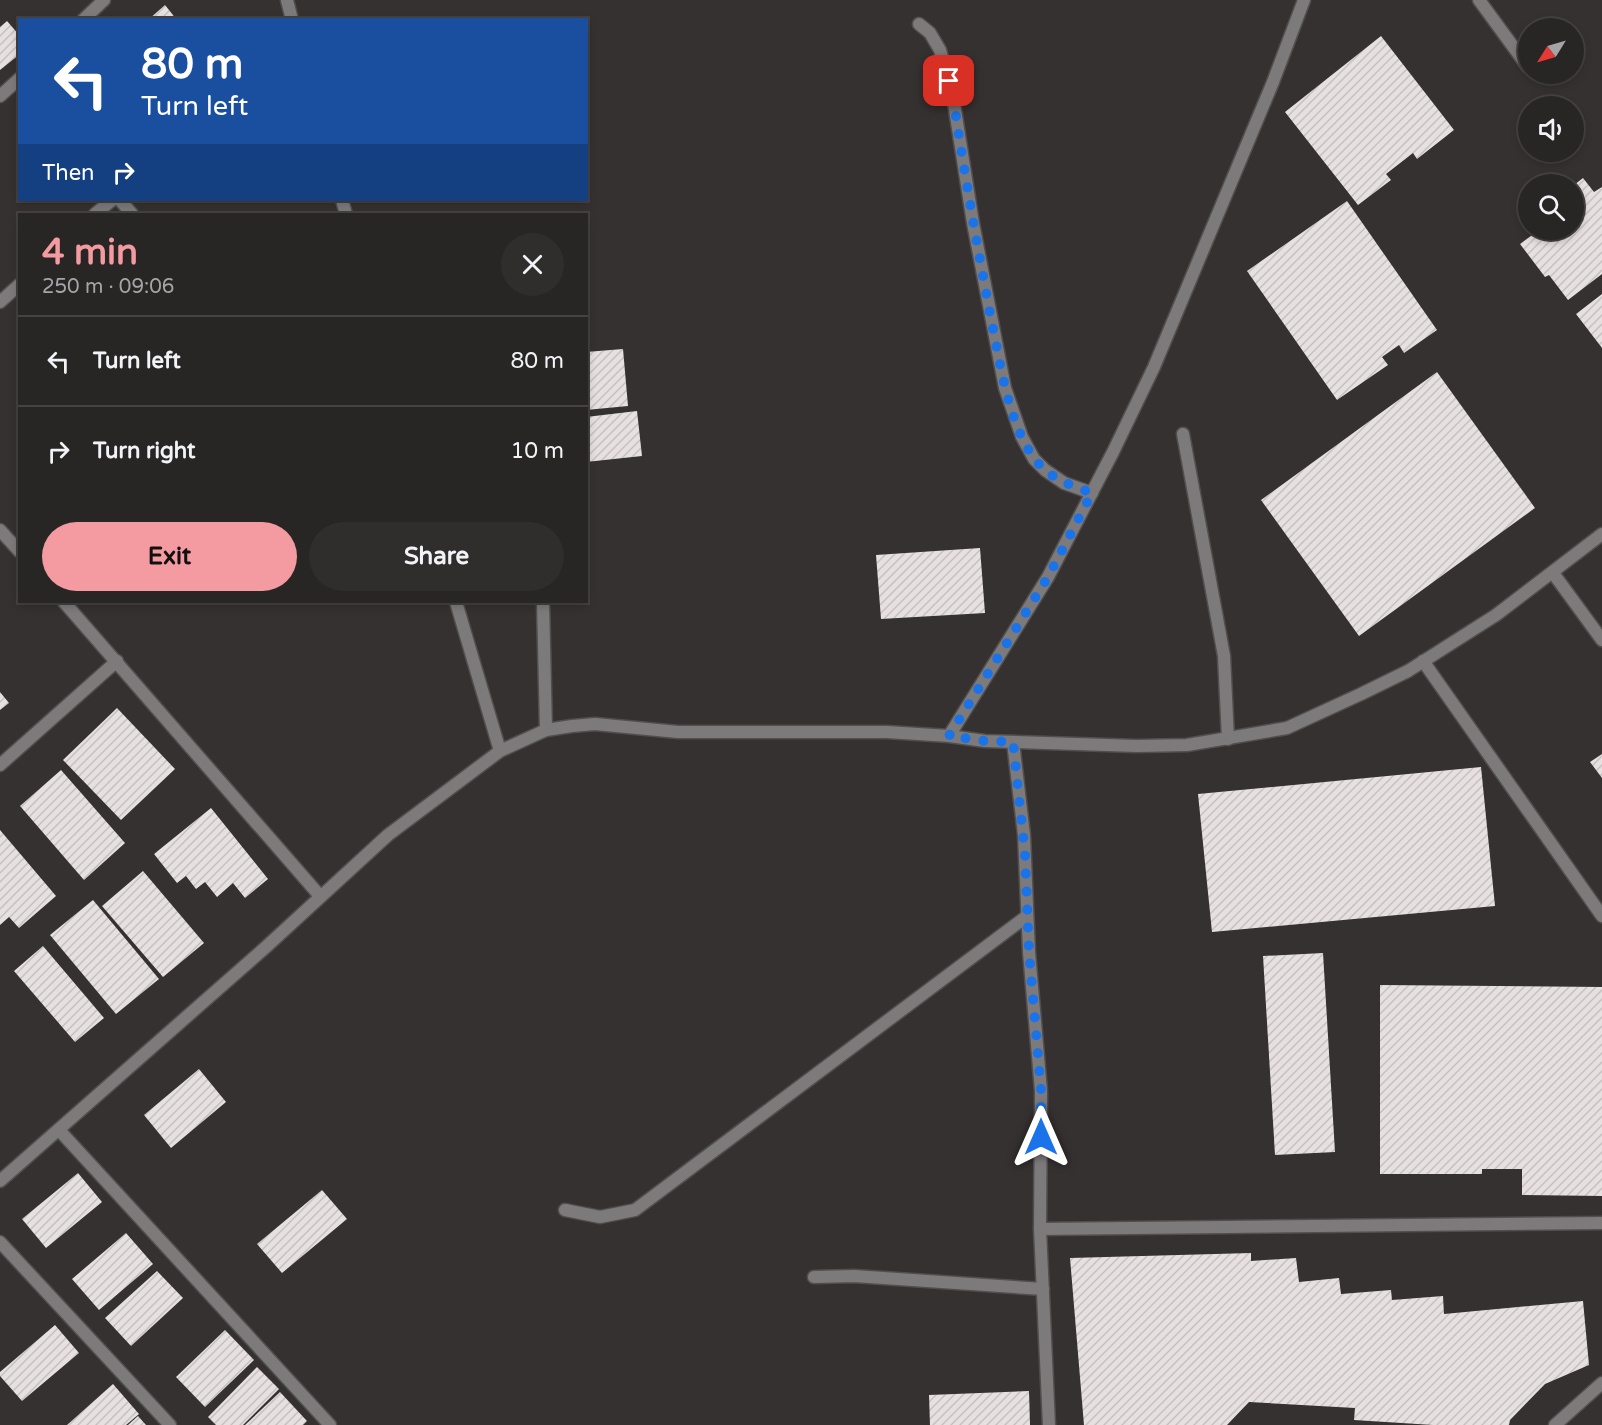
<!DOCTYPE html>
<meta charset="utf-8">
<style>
:root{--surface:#282525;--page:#302d2d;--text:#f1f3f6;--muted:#a5a5a7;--line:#444242;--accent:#f49aa1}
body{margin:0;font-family:"Varela Round",sans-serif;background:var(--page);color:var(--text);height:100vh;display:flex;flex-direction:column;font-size:22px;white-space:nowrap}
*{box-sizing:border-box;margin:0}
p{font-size:20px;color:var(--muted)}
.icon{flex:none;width:33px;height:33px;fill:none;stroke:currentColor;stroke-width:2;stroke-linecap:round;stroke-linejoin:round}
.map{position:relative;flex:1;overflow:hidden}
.drawer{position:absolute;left:18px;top:213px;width:570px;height:390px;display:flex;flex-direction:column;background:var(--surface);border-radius:0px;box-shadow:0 3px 9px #0003,0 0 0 2px var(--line)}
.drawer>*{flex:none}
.hud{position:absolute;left:18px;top:18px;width:570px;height:183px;border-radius:0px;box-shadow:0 3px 9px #0003,0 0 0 2px var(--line);background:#1a4fa0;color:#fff;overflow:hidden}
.needle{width:39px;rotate:233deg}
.controls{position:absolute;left:1518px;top:18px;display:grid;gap:12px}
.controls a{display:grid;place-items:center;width:66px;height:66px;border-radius:50%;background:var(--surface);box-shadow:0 3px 9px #0003,0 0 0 2px var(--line);font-size:30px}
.pin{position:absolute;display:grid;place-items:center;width:51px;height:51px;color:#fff;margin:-26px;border-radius:12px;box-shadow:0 3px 9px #0006}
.me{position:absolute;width:66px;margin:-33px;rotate:0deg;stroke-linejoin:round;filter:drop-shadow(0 0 4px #0008)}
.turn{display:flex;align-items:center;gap:21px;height:126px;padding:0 24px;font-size:27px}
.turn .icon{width:78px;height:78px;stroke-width:2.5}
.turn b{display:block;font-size:42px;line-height:51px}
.then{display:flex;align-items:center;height:57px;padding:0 24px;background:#0003;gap:12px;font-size:22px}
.round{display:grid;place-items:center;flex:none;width:63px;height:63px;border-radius:32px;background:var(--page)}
.head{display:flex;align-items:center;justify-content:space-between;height:102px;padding:0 24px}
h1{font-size:36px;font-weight:700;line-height:45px;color:var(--accent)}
.cta{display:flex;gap:12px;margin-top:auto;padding:12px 24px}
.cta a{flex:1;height:69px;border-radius:36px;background:var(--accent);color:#111;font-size:24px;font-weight:700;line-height:69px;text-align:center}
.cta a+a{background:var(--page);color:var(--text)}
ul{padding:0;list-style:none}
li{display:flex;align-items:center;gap:18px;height:90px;padding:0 24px;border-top:2px solid var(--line)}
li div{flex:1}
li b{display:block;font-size:22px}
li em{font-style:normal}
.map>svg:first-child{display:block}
.building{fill:url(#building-hatch)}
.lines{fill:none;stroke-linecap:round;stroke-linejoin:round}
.service-casing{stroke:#524e4e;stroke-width:15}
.minor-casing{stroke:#524e4e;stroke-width:15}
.tertiary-casing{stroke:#524e4e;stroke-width:15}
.service{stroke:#7c7a7a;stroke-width:12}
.minor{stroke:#7c7a7a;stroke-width:12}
.tertiary{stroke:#7c7a7a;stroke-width:12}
.route{stroke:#1a73e8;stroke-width:10;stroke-dasharray:0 18}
</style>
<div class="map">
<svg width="1602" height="1425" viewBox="0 0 1602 1425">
<defs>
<pattern id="building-hatch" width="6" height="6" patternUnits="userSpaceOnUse" patternTransform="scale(1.5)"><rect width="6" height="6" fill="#e6e0e0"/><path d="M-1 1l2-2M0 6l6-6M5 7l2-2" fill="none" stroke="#c6c1c1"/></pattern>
</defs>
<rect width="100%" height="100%" fill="#363131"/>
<g class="building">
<path d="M165,5l12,15h-29z"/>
<path d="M7,21l13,15v18l-20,16v-43z"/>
<path d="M1381,36l73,94 -37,29 -4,-6 -27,21 5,6 -33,25 -73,-93z"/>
<path d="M1583,178l11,14 8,-5v87l-34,26 -19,-25 -4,2 -25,-33 19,-14h35v-45z"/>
<path d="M1347,201l90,129 -33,23 -5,-8 -17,12 6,8 -51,35 -90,-129z"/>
<path d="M1602,294v54l-26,-34z"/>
<path d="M623,349l5,57 -42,4v-58z"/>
<path d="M1437,372l98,136 -176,128 -98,-136z"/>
<path d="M637,411l5,45 -56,6v-45z"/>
<path d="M980,548l5,65 -104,6 -5,-64z"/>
<path d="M0,692l9,11 -9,7z"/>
<path d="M117,708l58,61 -54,51 -58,-60z"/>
<path d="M1602,754v24l-12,-16z"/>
<path d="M1481,767l14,139 -283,26 -14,-138z"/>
<path d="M61,770l64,73 -41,37 -64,-74z"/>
<path d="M211,808l57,71 -23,19 -12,-15 -16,14 -12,-15 -9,7 -10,-13 -9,7 -23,-29z"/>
<path d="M0,830l56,66 -37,32 -10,-11 -9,8z"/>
<path d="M143,871l61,72 -41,34 -61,-71z"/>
<path d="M93,900l66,79 -43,35 -66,-79z"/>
<path d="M43,946l61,72 -29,24 -61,-71z"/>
<path d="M1323,953l12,199 -60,3 -12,-199z"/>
<path d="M1380,985l222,2v209l-80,-1v-26h-40v5h-102z"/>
<path d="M199,1069l27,33 -55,46 -27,-33z"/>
<path d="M78,1173l24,29 -56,46 -24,-29z"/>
<path d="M322,1190l25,29 -65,54 -25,-29z"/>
<path d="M126,1233l27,31 -54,46 -27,-31z"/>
<path d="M1251,1253v8l45,-3 3,24 40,-4 2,16 50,-4 1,10 51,-4 1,18 139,-13 6,64 -44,19 -35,36 -1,5h-76l-79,-5 1,-12 -106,-6 -22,23h-143l-14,-167z"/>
<path d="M157,1271l26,27 -52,48 -26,-28z"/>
<path d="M55,1325l24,28 -57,48 -22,-25v-4z"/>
<path d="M225,1330l29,30 -49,47 -29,-30z"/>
<path d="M257,1367l22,22 -36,36h-27l-8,-8z"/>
<path d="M113,1384l26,30 -13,11h-59z"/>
<path d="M1029,1391l1,34h-100l-1,-30z"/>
<path d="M280,1392l27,29 -4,4h-58z"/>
<path d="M138,1416l8,9h-18z"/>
</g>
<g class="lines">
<defs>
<g id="service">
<path d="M919,24l11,9 10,17 13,47 20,126 32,165 17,49 12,22 11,11 19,13 28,10"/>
<path d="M1183,434l41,222 4,83"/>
<path d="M1040,1229l562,-6"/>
</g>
<g id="minor">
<path d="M287,0l5,20"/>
<path d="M1479,0l49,67"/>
<path d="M83,20l21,-20"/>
<path d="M0,96l20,-18"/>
<path d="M120,200l12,14"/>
<path d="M342,200l4,14"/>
<path d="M95,214l17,-14"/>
<path d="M0,302l20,-18"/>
<path d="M1553,573l49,67"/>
<path d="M456,602l44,149"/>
<path d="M543,602l3,128"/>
<path d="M1423,661l179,255"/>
<path d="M949,736l99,-159 65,-125 41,-85 119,-285 31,-82"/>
<path d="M0,765l117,-104"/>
<path d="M59,1130l271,295"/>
<path d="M565,1210l35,7 35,-7 392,-294"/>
<path d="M0,1242l170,183"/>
<path d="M814,1277l40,-1 189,13"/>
<path d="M1555,1425l47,-42"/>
</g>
<g id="tertiary">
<path d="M0,530l20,22"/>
<path d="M64,602l256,294"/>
<path d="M1013,742l11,93 5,117 12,139 -1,138 9,196"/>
<path d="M0,1181l267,-235 121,-111 112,-84 46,-21 26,-4 23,-2 83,8h209l62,4 36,5 152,5 50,-1 100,-17 74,-34 47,-23 88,-56 106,-81"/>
</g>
</defs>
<use href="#service" class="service-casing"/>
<use href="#minor" class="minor-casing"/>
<use href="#tertiary" class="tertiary-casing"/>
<use href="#service" class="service"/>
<use href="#minor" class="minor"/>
<use href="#tertiary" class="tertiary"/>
</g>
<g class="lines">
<path class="route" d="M949,81l4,16c11,74 24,148 38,222 9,42 17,104 43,139 14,20 36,27 58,35l-44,84 -99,159 36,5 28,1 12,112 4,98 12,138v47"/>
</g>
</svg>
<div class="controls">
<a><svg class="needle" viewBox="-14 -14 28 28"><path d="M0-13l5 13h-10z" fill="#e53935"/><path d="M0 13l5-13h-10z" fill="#a5a5a7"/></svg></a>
<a><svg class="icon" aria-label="sound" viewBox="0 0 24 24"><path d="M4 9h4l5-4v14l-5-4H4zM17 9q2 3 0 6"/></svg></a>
<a><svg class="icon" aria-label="search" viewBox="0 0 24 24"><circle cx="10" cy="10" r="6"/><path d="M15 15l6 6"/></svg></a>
</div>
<div class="pin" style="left:949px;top:81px;background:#d93025"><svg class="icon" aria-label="arrive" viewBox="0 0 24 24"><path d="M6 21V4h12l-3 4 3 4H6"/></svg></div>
<svg class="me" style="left:1041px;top:1137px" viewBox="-20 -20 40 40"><path d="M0-17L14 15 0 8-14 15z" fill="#1a73e8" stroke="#fff" stroke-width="4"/></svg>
<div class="hud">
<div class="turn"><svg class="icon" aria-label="left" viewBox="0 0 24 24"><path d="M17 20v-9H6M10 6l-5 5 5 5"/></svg><div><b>80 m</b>Turn left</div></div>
<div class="then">Then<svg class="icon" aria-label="right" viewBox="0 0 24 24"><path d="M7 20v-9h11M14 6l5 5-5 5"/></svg></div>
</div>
<section class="drawer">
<div class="head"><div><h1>4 min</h1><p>250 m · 09:06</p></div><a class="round"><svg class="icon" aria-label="close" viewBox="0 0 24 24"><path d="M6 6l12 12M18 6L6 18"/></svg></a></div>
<ul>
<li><svg class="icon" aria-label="left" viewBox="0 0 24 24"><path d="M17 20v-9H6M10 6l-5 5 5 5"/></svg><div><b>Turn left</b></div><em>80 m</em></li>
<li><svg class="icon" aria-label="right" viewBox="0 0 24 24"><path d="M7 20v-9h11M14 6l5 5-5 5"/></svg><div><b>Turn right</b></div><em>10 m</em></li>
</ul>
<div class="cta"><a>Exit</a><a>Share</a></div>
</section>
</div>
